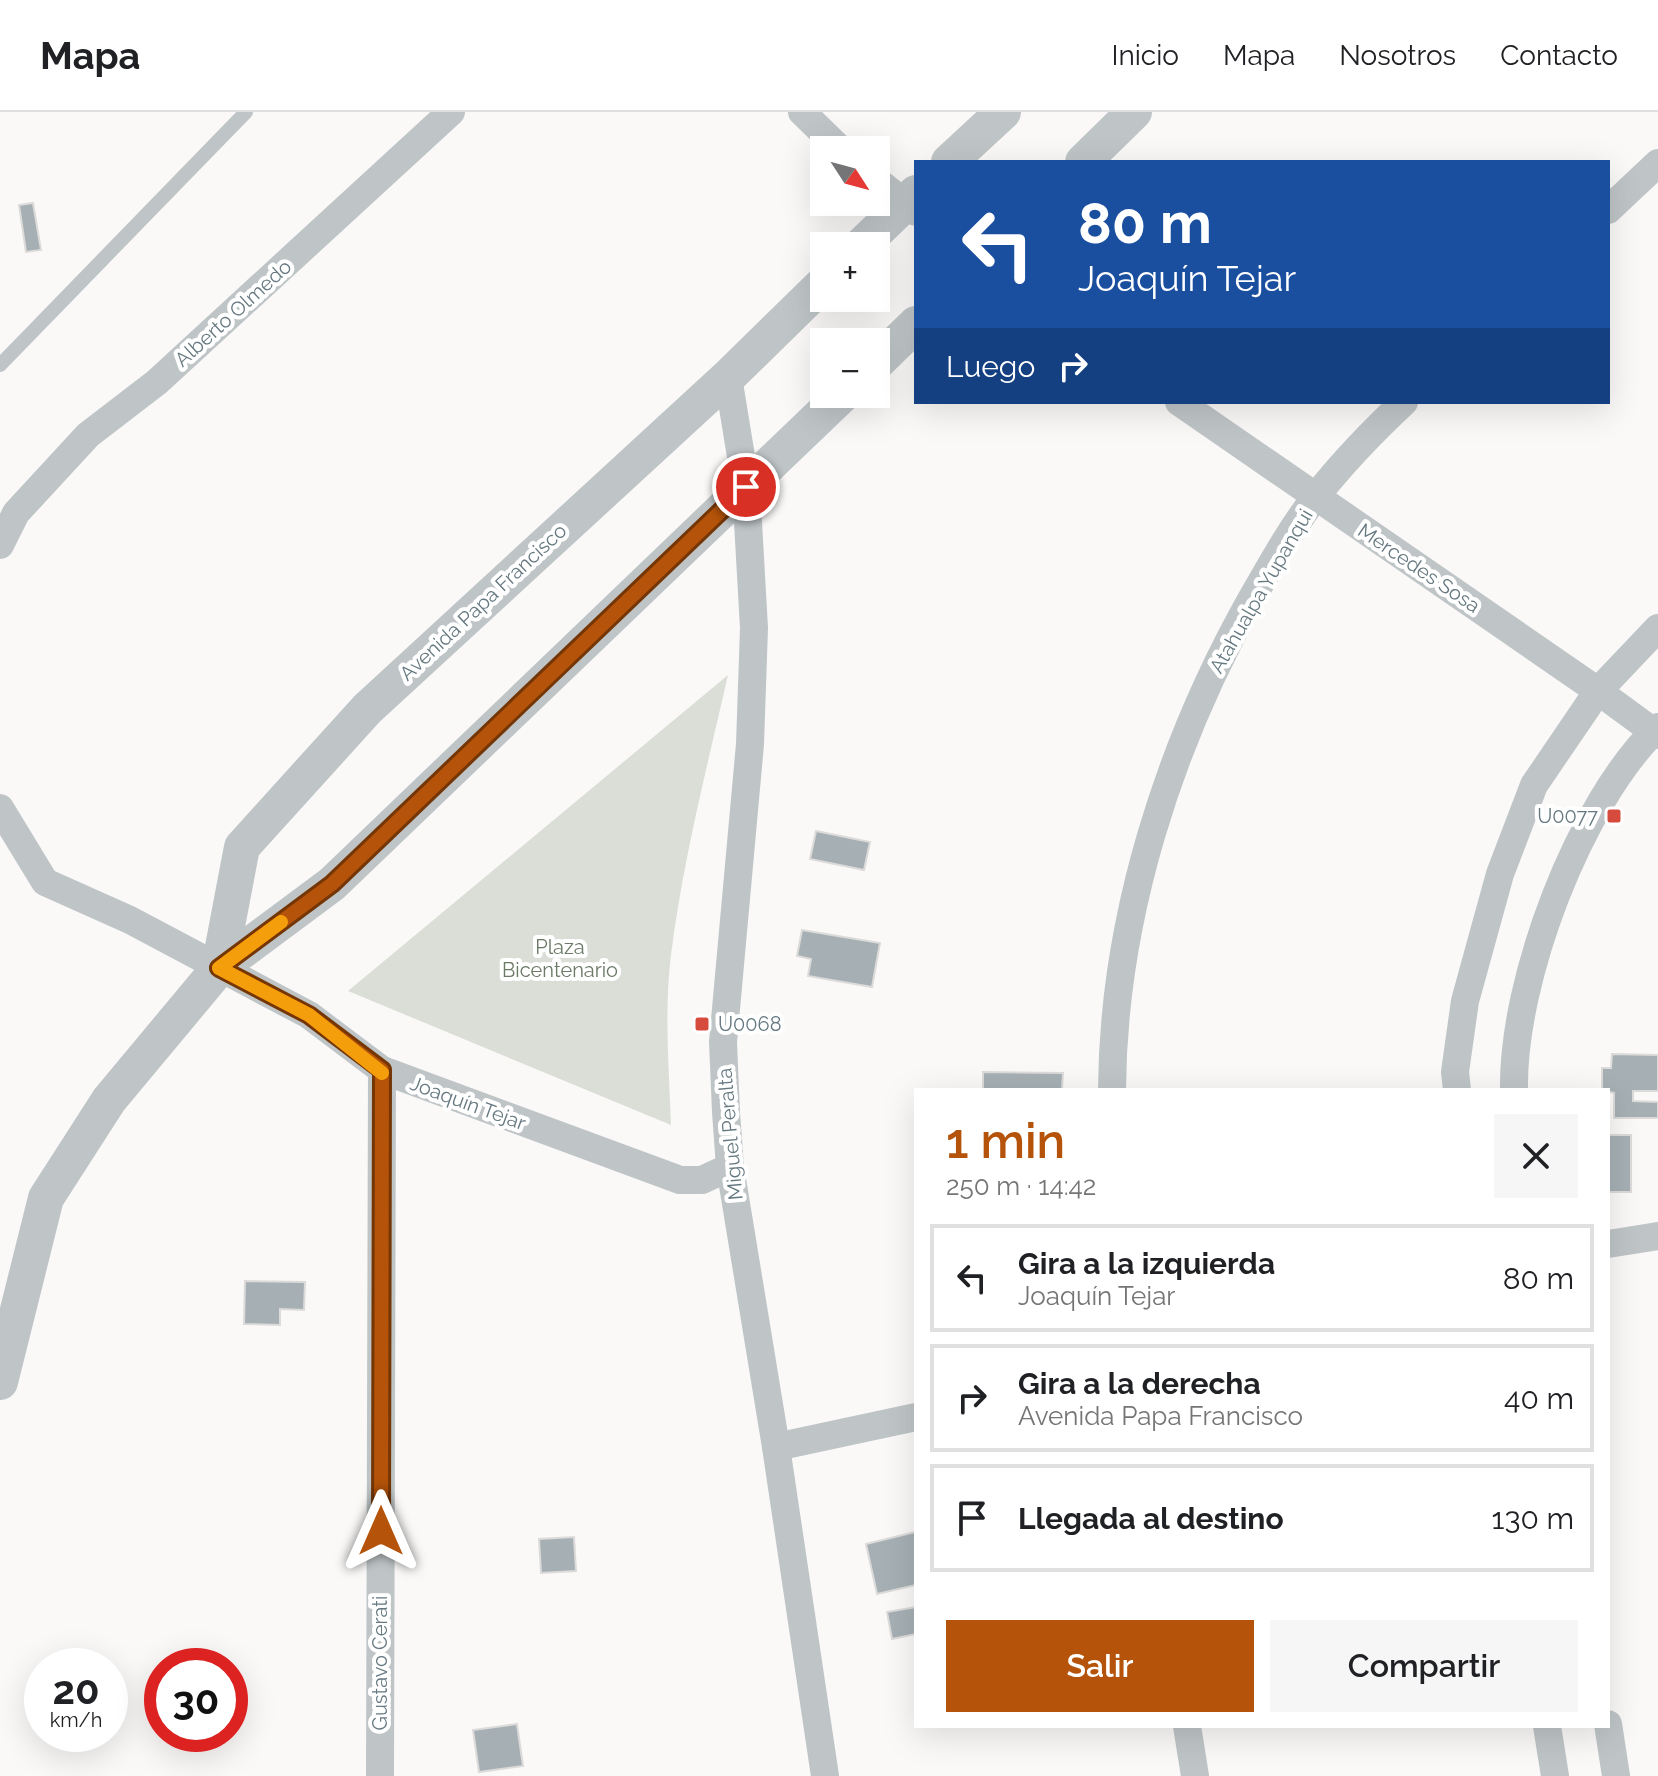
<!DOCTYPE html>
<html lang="es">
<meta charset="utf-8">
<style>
:root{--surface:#fff;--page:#f6f6f6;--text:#202124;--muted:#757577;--line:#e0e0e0;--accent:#b45309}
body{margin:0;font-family:Raleway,sans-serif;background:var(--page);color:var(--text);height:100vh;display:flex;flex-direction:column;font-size:30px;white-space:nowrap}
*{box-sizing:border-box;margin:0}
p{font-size:26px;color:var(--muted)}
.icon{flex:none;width:44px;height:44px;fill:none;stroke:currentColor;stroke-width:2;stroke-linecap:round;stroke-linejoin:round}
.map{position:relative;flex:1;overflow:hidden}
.details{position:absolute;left:914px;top:976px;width:696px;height:640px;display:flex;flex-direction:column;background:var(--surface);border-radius:0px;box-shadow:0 8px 32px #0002}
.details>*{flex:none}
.top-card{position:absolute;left:914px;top:48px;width:696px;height:244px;border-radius:0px;box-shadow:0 8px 32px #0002;background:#1a4fa0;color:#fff;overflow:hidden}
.needle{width:52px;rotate:126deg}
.fabs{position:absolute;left:810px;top:24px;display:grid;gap:16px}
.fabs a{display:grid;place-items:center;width:80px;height:80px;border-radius:0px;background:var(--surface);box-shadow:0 8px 32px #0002;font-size:40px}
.speed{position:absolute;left:24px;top:1536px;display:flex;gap:16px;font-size:40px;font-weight:700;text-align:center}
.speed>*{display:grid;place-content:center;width:104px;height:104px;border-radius:50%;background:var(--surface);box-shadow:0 8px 32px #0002;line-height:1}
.speed small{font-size:20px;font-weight:400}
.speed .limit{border:12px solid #d22;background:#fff;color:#111}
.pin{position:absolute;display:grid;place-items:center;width:68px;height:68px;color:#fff;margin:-34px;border:4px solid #fff;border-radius:50%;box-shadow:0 2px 8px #0007}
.me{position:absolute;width:88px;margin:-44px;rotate:0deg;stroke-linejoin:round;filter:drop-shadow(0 0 6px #0008)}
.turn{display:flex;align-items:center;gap:28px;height:168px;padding:0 32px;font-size:36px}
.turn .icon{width:104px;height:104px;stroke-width:2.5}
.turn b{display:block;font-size:56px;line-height:68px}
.then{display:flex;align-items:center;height:76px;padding:0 32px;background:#0003;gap:16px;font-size:30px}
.round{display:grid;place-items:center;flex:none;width:84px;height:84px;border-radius:0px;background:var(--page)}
.summary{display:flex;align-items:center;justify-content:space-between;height:136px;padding:0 32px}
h1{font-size:48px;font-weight:600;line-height:60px;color:var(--accent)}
.primary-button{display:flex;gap:16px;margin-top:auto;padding:16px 32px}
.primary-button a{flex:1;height:92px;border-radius:0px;background:var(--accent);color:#fff;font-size:32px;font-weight:600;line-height:92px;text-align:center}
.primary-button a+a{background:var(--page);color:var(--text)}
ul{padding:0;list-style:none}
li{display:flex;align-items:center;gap:24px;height:108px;margin:0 16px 12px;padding:0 16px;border:4px solid var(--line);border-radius:0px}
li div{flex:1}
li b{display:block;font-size:30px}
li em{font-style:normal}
header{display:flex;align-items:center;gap:48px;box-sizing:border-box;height:112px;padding:0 40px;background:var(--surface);border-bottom:2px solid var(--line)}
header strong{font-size:38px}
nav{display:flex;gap:44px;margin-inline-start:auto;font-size:28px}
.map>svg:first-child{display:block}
.green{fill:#dbded7}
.building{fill:#a6b0b4;stroke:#dcdbda;stroke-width:2}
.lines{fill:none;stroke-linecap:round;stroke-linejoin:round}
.service{stroke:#bfc5c7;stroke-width:14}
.minor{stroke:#bfc5c7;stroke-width:28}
.tertiary{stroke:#bfc5c7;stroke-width:36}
.route-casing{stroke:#753606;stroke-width:20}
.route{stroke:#b45309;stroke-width:14}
.slow{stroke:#f59e0b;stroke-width:14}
.poi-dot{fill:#d64b3c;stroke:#fff;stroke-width:3}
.labels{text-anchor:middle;stroke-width:8;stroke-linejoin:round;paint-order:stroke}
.street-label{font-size:20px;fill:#667980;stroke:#fff}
.poi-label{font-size:20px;fill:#667980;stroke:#fff;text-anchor:end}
.park-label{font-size:20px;fill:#6b7966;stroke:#fff}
</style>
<header>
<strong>Mapa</strong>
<nav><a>Inicio</a><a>Mapa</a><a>Nosotros</a><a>Contacto</a></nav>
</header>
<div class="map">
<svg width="1658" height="1664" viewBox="0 0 1658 1664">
<rect width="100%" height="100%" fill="#faf9f8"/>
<path class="green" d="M728,563c-21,92 -45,185 -57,280 -7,56 -2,113 0,170l-323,-134z"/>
<g class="building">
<path d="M33,91l8,47 -15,2 -7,-47z"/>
<path d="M816,719l54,11 -6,28 -54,-11z"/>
<path d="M802,818l78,13 -8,44 -64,-11 3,-17 -14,-3z"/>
<path d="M1612,942l46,1v36h-25v10l25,1v16h-44v-25l-12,-3v-22h9z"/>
<path d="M983,960l80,1 -1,17h-79z"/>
<rect x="1608" y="1023" width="23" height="57"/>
<path d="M245,1169l60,1 -1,28 -24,-1v16l-36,-1z"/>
<path d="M915,1420l1,53 -39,9 -11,-50z"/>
<path d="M574,1425l2,34 -35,2 -2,-34z"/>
<path d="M916,1495v27l-24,5 -5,-27z"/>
<path d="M517,1612l6,42 -44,6 -6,-42z"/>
</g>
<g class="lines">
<path class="service" d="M0,253l246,-253"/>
<g class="minor">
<path d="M802,0l39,38"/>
<path d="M876,68l40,32"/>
<path d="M1608,98l50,-47"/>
<path d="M728,265l18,110 8,141 -4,116 -27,298 3,70 4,55 46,280 49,329"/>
<path d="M1179,290l419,289 60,44"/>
<path d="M0,433l16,-32 72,-78 69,-53 294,-270"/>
<path d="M0,696l45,74 85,38 179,95 73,55 298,110h22l28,-13"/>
<path d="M1112,978c1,-171 57,-345 140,-492 20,-35 40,-71 65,-103 27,-34 56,-64 87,-93"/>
<path d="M1457,978l-2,-18 10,-71 35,-127 34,-89 64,-94 60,-63"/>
<path d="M1514,978c-2,-109 65,-287 144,-363"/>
<path d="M1608,1132l50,-8"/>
<path d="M776,1335l140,-30"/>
<path d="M1608,1612l8,52"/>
<path d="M1187,1614l8,50"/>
<path d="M1547,1614l8,50"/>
<path d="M380,1664l2,-706"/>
</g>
<g class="tertiary">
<path d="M949,50l54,-50"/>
<path d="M1083,50l51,-50"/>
<path d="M861,134l55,-53"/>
<path d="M876,251l40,-39"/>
<path d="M219,856l23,-121 125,-138 361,-332 96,-94"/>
<path d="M0,1270l46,-184 63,-98 110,-132 113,-84 511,-490"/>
</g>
</g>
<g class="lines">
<defs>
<path id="route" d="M381,1419l1,-461 -73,-55 -90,-47 113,-84 414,-397"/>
</defs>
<use href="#route" class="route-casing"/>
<use href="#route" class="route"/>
<path class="slow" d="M281,810l-62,46 90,47 73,58"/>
</g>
<g class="poi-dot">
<rect x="1606" y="696" width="16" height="16" rx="4"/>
<rect x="694" y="904" width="16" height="16" rx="4"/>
</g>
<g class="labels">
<g class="street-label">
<text transform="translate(233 201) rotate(-42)" y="7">Alberto Olmedo</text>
<text transform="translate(1419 456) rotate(34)" y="7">Mercedes Sosa</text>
<text transform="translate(1261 479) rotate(-60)" y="7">Atahualpa Yupanqui</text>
<text transform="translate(483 490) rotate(-43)" y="7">Avenida Papa Francisco</text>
<text transform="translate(468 991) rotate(20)" y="7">Joaquín Tejar</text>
<text transform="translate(730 1022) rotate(-95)" y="7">Miguel Peralta</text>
<text transform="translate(380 1551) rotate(-90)" y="7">Gustavo Cerati</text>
</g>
<g class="poi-label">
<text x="1598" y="711">U0077</text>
<text x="718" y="919" text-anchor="start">U0068</text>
</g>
<g class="park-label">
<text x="560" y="842">Plaza<tspan x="560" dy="23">Bicentenario</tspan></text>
</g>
</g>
</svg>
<div class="fabs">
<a><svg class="needle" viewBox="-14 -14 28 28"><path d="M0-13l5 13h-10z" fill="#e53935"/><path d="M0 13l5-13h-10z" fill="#757577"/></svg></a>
<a>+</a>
<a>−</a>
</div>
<div class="speed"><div>20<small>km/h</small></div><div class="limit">30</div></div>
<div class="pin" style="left:746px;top:375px;background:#d93025"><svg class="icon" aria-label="arrive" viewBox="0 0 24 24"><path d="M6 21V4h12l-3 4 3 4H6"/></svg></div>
<svg class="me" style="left:381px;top:1419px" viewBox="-20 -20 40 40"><path d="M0-17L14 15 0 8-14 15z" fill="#b45309" stroke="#fff" stroke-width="4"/></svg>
<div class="top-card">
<div class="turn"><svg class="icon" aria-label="left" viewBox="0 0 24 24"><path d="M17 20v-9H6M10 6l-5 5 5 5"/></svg><div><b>80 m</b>Joaquín Tejar</div></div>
<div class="then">Luego<svg class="icon" aria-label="right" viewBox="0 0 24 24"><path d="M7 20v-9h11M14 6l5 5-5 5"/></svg></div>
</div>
<section class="details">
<div class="summary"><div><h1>1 min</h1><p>250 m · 14:42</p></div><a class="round"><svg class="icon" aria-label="close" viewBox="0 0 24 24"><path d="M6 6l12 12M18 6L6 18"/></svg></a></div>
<ul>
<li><svg class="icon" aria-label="left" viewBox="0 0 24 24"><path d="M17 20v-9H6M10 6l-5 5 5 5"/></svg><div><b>Gira a la izquierda</b><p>Joaquín Tejar</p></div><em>80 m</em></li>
<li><svg class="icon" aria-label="right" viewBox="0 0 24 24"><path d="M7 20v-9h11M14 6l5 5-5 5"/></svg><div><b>Gira a la derecha</b><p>Avenida Papa Francisco</p></div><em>40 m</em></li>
<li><svg class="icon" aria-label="arrive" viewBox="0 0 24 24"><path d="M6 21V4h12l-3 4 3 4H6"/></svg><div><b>Llegada al destino</b></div><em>130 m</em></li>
</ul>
<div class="primary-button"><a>Salir</a><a>Compartir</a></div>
</section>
</div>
